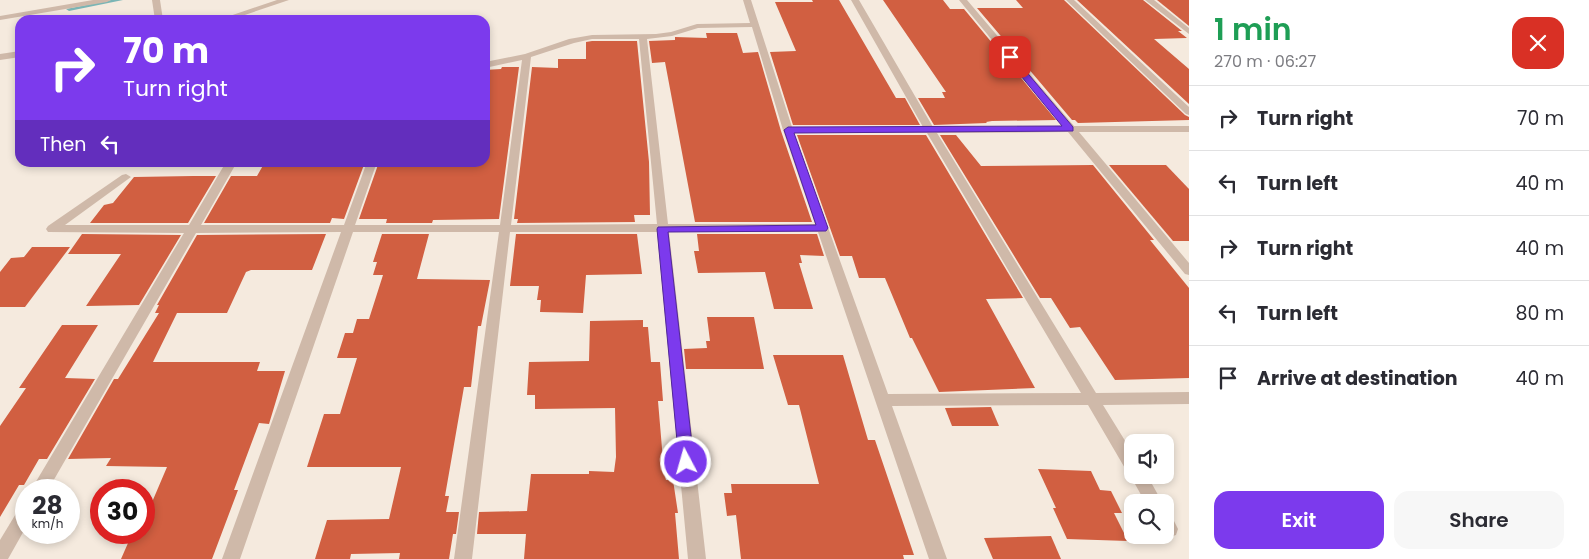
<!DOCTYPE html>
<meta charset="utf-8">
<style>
:root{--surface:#fff;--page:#f7f7f7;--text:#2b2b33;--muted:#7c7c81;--line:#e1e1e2;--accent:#7c3aed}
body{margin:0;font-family:Poppins,sans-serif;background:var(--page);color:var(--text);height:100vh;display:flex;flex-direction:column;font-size:19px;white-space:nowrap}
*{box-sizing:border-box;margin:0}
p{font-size:16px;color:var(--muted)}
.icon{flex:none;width:28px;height:28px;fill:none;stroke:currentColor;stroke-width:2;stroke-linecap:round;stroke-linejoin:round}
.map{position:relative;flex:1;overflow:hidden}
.side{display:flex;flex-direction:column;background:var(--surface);width:400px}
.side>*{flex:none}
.hud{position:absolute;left:15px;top:15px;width:475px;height:152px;border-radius:15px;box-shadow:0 2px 8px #0003;background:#7c3aed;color:#fff;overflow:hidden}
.buttons{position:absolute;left:1124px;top:434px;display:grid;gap:10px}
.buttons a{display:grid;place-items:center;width:50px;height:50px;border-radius:10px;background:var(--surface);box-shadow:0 2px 8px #0003;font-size:25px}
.speed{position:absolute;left:15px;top:479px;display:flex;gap:10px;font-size:25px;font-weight:700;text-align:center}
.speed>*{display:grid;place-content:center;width:65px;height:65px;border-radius:50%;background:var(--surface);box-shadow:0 2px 8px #0003;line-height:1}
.speed small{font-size:12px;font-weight:400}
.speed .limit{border:8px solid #d22;background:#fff;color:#111}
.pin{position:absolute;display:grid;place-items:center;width:42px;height:42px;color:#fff;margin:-21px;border-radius:10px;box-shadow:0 2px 8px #0006}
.me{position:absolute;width:55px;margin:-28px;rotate:354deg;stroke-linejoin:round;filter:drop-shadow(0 0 4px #0008)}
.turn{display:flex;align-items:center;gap:18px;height:105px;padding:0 25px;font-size:22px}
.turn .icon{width:65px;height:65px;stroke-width:2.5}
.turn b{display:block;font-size:35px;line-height:42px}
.then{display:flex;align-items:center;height:48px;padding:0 25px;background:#0003;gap:10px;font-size:19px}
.round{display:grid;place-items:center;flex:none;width:52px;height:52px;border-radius:15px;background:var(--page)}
.summary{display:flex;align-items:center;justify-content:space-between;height:85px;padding:0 25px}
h1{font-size:30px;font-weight:600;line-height:38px;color:#1e9e55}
.button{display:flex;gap:10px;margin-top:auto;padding:10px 25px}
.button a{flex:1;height:58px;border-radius:15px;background:var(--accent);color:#fff;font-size:20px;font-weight:600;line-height:58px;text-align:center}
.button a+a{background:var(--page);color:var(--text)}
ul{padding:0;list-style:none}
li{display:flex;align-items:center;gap:15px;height:65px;padding:0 25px;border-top:1px solid var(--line)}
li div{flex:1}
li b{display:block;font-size:19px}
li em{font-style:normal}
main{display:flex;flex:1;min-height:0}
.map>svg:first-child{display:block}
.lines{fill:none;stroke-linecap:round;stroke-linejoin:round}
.stream{fill:#7ab5b5;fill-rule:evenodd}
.building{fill:#d15f41}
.minor{fill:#cfb9a9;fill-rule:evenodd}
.route{fill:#7c3aed;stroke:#51269a}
</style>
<main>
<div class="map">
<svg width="1189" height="559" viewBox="0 0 1189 559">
<rect width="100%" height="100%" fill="#f5eade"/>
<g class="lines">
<path class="stream" d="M111,0h12l-54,11 -3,-2z"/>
</g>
<g class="building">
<path d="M812,0h27l57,98h9l15,27h-127l-23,-73 26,-1 -21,-49h38z"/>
<path d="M883,0h60l7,9h14l92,111 -64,1 -6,1 1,1 -53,2 -16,-27h27l-3,-6h4z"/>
<path d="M1016,0h48l121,115 4,2v3l-111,3 -3,-3h-3l-95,-112h46z"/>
<path d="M1077,0h66l39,31h-4l9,7 -33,1 35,30v35z"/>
<path d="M1157,0h32v26z"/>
<path d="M706,33h31l6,20 15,-1 23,79 31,91h-117l-30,-160 -13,1 -3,-22 26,-1v-3l32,1z"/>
<path d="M592,41h45l12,121 1,53h-16l1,7 -118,1 1,-4h-4l18,-152 26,1v-9h28v-17z"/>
<path d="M502,67h17l-20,152 -66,1 -1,3h-46l1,-4h-28l20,-57h106v-92l16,-1z"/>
<path d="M797,135h129l97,163 -37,1 49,89 -96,4 -27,-54h-2l-25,-60h-26l-7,-22h-12z"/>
<path d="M940,135h16l25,31 112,-1 61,75h-4l39,48v90l-74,2 -35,-53 -10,1 -19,-30h-11z"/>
<path d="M265,162h100l-21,57 -12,-1 -2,5h-126l27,-47h26z"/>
<path d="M1109,165h57l23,24v52h-16z"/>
<path d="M193,176h23l-28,47h-98l14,-18 9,-2 21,-26z"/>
<path d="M82,234l99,1 -42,70 -53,1 35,-52h-53z"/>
<path d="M326,234l-14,36h-61l-5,2 -19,41h-50l-24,49h107l-3,9h28l-16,53 -10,-1 -25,67h4l-26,69h-91l11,-25 12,-2v-11l23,-54 -61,-1 5,-8 -43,1 46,-80h4l41,-66h-4l4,-8h-2l40,-70z"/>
<path d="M382,234h47l-12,45 73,1 -9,46h-3l-7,61h-7l-19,109h4l-3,16h13l-3,22h-3l-4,25h-50l1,-6 -49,1 -1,5h-35l12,-39 62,-1 12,-52h-94l17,-53h16l17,-56h-20l8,-25h8l4,-14h12l14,-44h-10l4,-13h-4z"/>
<path d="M516,234h121l5,40 -56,1 -3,38 -43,-1 1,-12h-4l2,-14h-29z"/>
<path d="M697,234h120l7,22 -24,-1 2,8h-3l14,46h-39l-9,-37 -67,1 -4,-22h5z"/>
<path d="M32,247h38l-45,60h-25v-35l11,-14 13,-1z"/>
<path d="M707,317h47l10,52h-78l-2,-20 23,-1 -1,-7h4z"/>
<path d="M643,320v7h5l3,35h9l3,39h-5l6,71 2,8h7l5,33h-3l4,46h-155l2,-25h-49l2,-22 48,-1 4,-37h58v-3l25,1 2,-15 -1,-49 -80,1v-14h-8l2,-33 60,-1 1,-40z"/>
<path d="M62,325h36l-33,53 30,1 -48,80h-8l-15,26h-5l-19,32v-91l26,-38h-7z"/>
<path d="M773,355h70l25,85h7l39,115h-11l1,4h-163l-5,-44 -9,1 -3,-23h8l-1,-9h88l-20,-79h-11z"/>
<path d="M991,407l8,19h-47l-7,-18z"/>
<path d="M1038,469l53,2 9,19 11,1 11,22h-8l14,28 -61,-2 -14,-31h3z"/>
<path d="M1051,536l10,23h-68l-9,-21z"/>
</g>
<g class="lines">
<g class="minor">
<path d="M93,0h18l-4,2 -107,18v-4z"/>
<path d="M152,0h8l3,20h-8z"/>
<path d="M277,0h12l-59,20h-12z"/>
<path d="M743,0h8l41,127h131l-72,-127h8l74,127 130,-1 -104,-126h8l107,126h115v6h-110l110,131v12l-4,-1 -117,-142 -131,1 159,260 93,-1v12l-86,1 29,47v23h15l15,27h-17l-15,-27 2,-3 -6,-2 -38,-65 -196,1 55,153h-18l-111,-327h-149l37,327h-18l-31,-327h-147l-38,327h-18l45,-327h-146l-113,327h-18l119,-327 -145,1 -148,257h-17l153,-257 -136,-1 -2,-3 2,-3 74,-51 4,-1 5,3 -66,48h124l37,-63h11l-36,63h143l23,-63h10l-22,63h145l22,-165 -37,8v-6l40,-8 44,-15 23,-4 64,-1 15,-2 26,-8 53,-1zM752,27l31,103 32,94h-147l-21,-185 25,-3 26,-8zM592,39h47l18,185 -146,1 20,-168 43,-14zM794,133h133l154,260 -193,1z"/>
<path d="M1066,0h8l115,107v8l-3,-1z"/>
<path d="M1145,0h9l35,28v6z"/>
<path d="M20,51v6l-20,3v-6z"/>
<path d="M26,504v23l-18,32h-8v-19l20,-33z"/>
<path d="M1165,513l6,2 7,14 -2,6 -6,2 -5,-2z"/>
</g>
</g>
<path class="route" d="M1007,56h6l60,71v4l-279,2 34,95 -2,3 -158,1 26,230 -2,4 -6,2 -5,-2 -2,-4 -22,-233 1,-2 158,-2 -32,-95 4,-3 274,-1 -55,-67z"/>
</svg>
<div class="buttons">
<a><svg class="icon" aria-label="sound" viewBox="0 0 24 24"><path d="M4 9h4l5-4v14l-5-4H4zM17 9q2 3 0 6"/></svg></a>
<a><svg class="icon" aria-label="search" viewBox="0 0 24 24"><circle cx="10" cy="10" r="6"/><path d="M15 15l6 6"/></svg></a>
</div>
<div class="speed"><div>28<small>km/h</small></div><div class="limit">30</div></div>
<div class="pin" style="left:1010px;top:57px;background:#d93025"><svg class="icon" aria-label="arrive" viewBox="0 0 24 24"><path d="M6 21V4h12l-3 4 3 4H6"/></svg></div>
<svg class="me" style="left:686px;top:462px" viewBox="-20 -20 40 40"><circle r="17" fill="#7c3aed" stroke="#fff" stroke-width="3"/><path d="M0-11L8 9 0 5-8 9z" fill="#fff"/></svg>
<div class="hud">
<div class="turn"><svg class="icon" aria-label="right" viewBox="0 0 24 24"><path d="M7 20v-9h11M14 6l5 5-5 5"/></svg><div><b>70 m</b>Turn right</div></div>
<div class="then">Then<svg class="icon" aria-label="left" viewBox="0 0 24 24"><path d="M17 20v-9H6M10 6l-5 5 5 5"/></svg></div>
</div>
</div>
<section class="side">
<div class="summary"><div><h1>1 min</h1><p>270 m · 06:27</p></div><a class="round" style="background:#d93025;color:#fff"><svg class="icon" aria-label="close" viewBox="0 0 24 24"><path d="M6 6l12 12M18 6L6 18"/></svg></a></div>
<ul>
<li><svg class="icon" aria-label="right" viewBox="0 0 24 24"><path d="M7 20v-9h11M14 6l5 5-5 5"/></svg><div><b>Turn right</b></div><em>70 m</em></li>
<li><svg class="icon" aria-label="left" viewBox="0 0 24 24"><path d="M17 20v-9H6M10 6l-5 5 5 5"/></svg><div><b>Turn left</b></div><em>40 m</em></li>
<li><svg class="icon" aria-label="right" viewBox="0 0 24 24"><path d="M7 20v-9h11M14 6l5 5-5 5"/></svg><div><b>Turn right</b></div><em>40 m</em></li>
<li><svg class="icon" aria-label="left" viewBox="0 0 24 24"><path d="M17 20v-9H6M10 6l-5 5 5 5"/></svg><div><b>Turn left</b></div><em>80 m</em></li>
<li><svg class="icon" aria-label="arrive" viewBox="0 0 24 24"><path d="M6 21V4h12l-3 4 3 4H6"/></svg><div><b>Arrive at destination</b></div><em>40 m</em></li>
</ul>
<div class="button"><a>Exit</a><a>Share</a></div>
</section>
</main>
